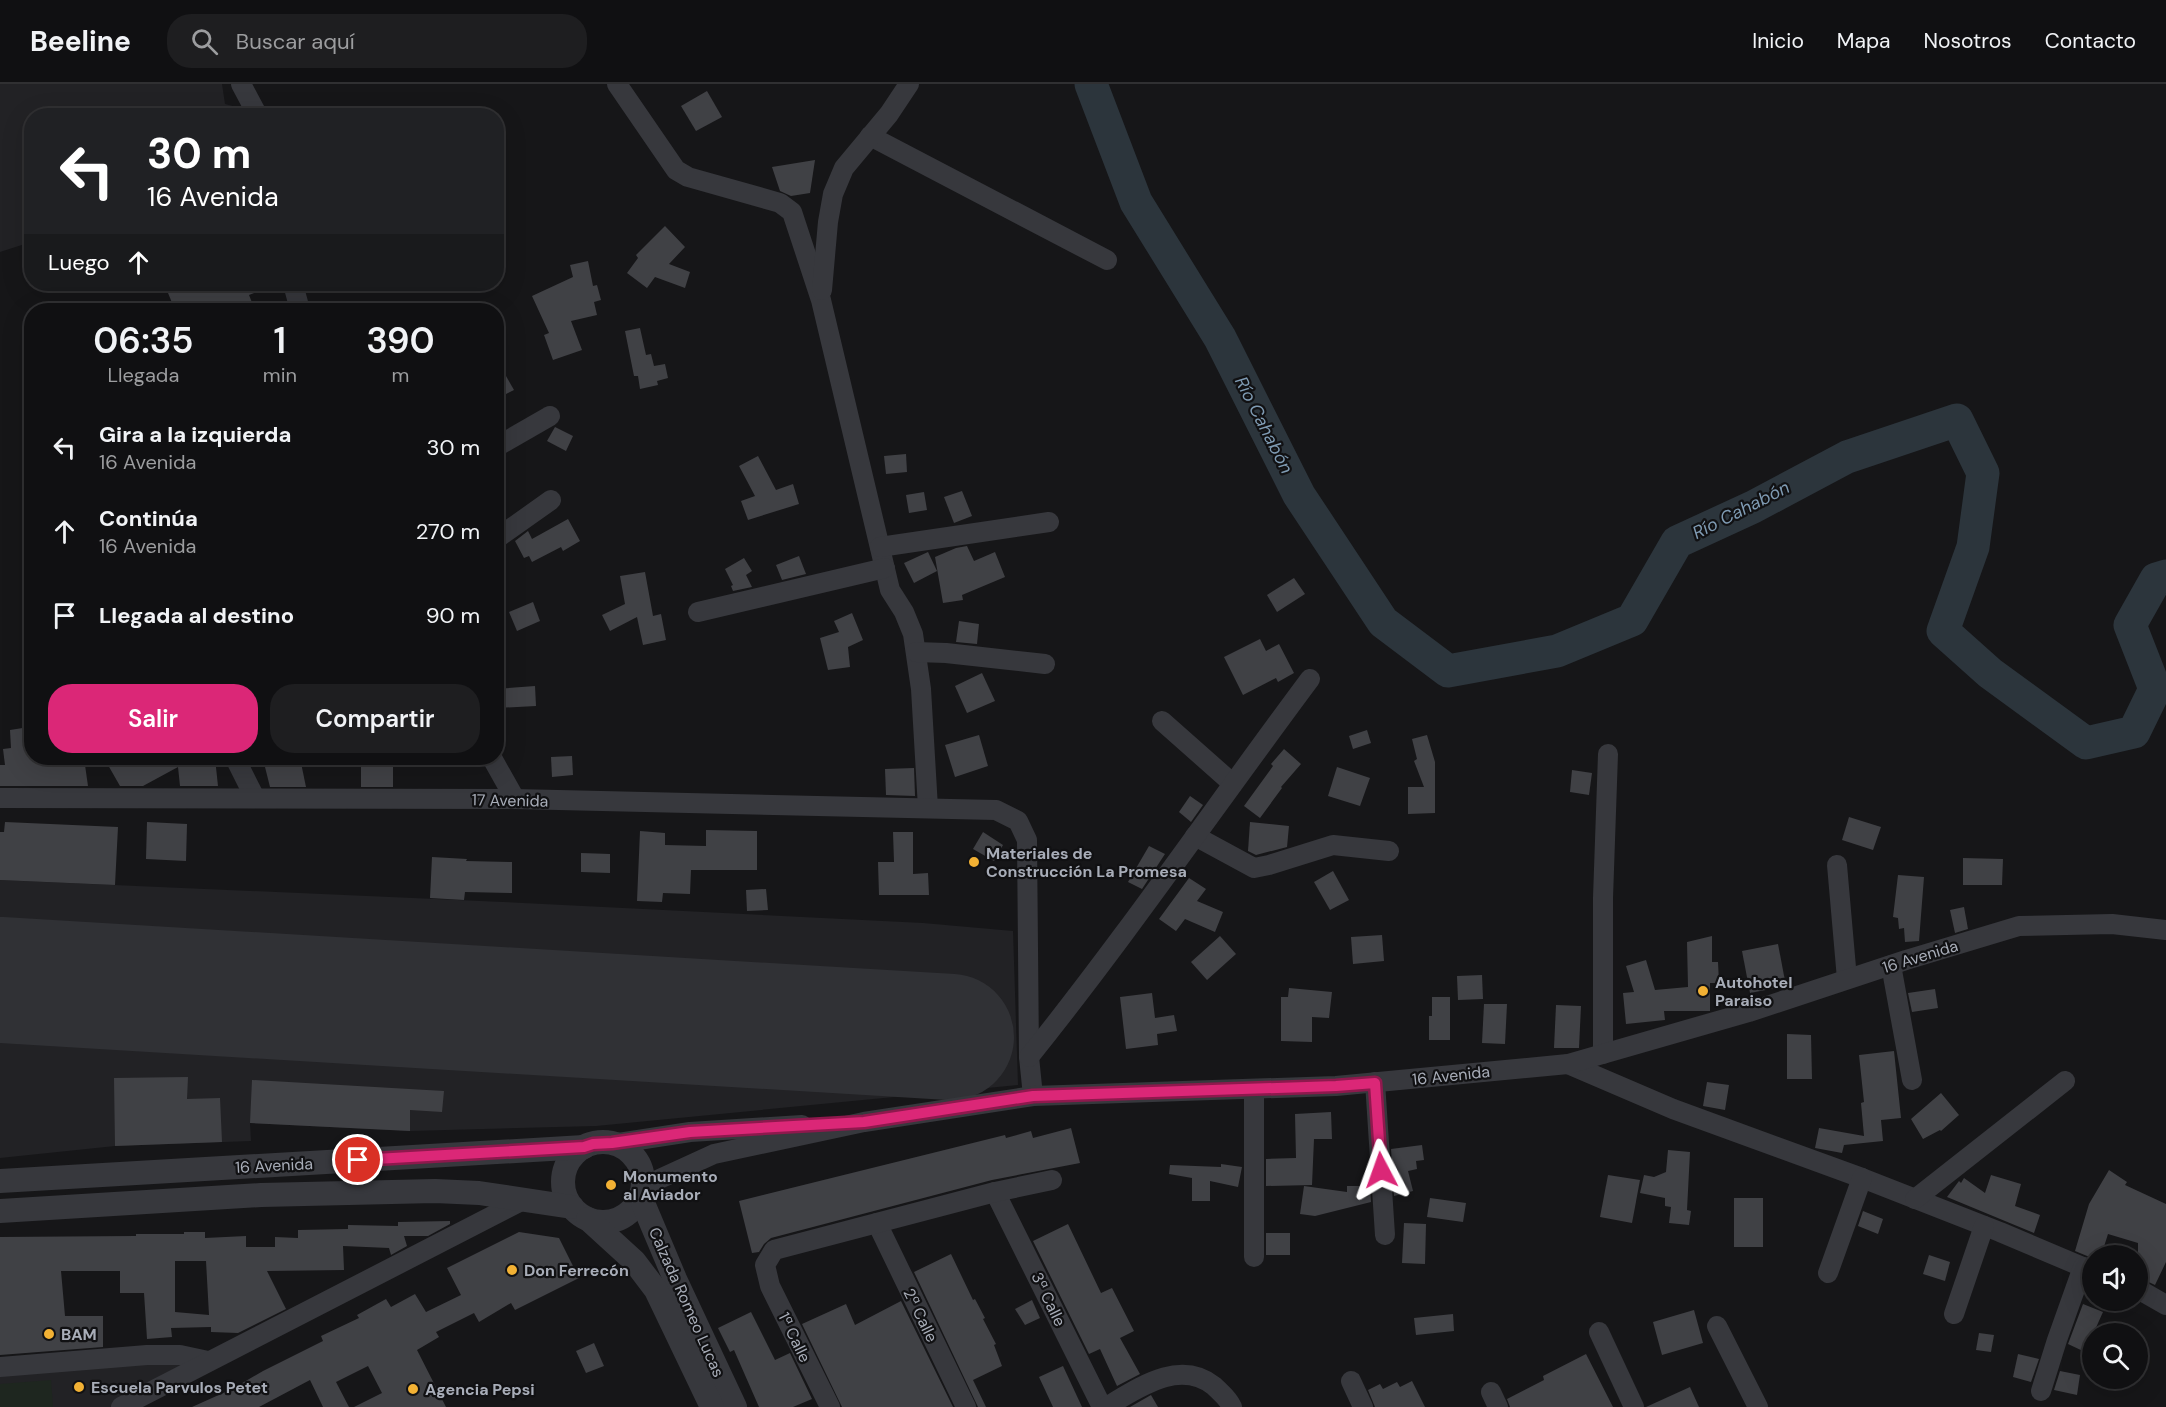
<!DOCTYPE html>
<html lang="es">
<meta charset="utf-8">
<style>
:root{--surface:#101012;--page:#1e1e20;--text:#f1f3f6;--muted:#9c9d9f;--line:#303032;--accent:#db2777}
body{margin:0;font-family:"DM Sans",sans-serif;background:var(--page);color:var(--text);height:100vh;display:flex;flex-direction:column;font-size:22px;white-space:nowrap}
*{box-sizing:border-box;margin:0}
p{font-size:20px;color:var(--muted)}
.icon{flex:none;width:33px;height:33px;fill:none;stroke:currentColor;stroke-width:2;stroke-linecap:round;stroke-linejoin:round}
.map{position:relative;flex:1;overflow:hidden}
.drawer{position:absolute;left:24px;top:219px;width:480px;height:462px;display:flex;flex-direction:column;background:var(--surface);border-radius:24px;box-shadow:0 6px 24px #0002,0 0 0 2px var(--line)}
.drawer>*{flex:none}
.hud{position:absolute;left:24px;top:24px;width:480px;height:183px;border-radius:24px;box-shadow:0 6px 24px #0002,0 0 0 2px var(--line);background:#202124;color:#fff;overflow:hidden}
.controls{position:absolute;left:2082px;top:1161px;display:grid;gap:12px}
.controls a{display:grid;place-items:center;width:66px;height:66px;border-radius:50%;background:var(--surface);box-shadow:0 6px 24px #0002,0 0 0 2px var(--line);font-size:30px}
.pin{position:absolute;display:grid;place-items:center;width:51px;height:51px;color:#fff;margin:-26px;border:3px solid #fff;border-radius:50%;box-shadow:0 2px 6px #0007}
.me{position:absolute;width:66px;margin:-33px;rotate:356deg;stroke-linejoin:round;filter:drop-shadow(0 0 4px #0008)}
.turn{display:flex;align-items:center;gap:21px;height:126px;padding:0 24px;font-size:27px}
.turn .icon{width:78px;height:78px;stroke-width:2.5}
.turn b{display:block;font-size:42px;line-height:51px}
.then{display:flex;align-items:center;height:57px;padding:0 24px;background:#0003;gap:12px;font-size:22px}
.eta{display:flex;justify-content:space-evenly;align-items:center;height:102px;text-align:center}
.eta b{font-size:36px;font-weight:600;line-height:42px}
.action{display:flex;gap:12px;margin-top:auto;padding:12px 24px}
.action a{flex:1;height:69px;border-radius:24px;background:var(--accent);color:#fff;font-size:24px;font-weight:600;line-height:69px;text-align:center}
.action a+a{background:var(--page);color:var(--text)}
ul{padding:0;list-style:none}
li{display:flex;align-items:center;gap:18px;height:84px;padding:0 24px}
li div{flex:1}
li b{display:block;font-size:22px}
li em{font-style:normal}
header{display:flex;align-items:center;gap:36px;box-sizing:border-box;height:84px;padding:0 30px;background:var(--surface);border-bottom:2px solid var(--line)}
header strong{font-size:28px}
nav{display:flex;gap:33px;margin-inline-start:auto;font-size:21px}
.search{width:420px;height:54px;background:var(--page);display:flex;align-items:center;gap:15px;box-sizing:border-box;padding:0 21px;border-radius:24px;color:var(--muted);font-size:22px}
.map>svg:first-child{display:block}
.built{fill:#222225}
.green{fill:#1e261f}
.lines{fill:none;stroke-linecap:round;stroke-linejoin:round}
.river{stroke:#2c353c;stroke-width:33}
.runway{stroke:#303135;stroke-width:126}
.building{fill:#404145;fill-rule:evenodd}
.minor{stroke:#37383d;stroke-width:20}
.tertiary{stroke:#37383d;stroke-width:24}
.route-casing{stroke:#8e194d;stroke-width:15}
.route{stroke:#db2777;stroke-width:10}
.poi-dot{fill:#f2b134;stroke:#111113;stroke-width:2}
.labels{text-anchor:middle;stroke-width:4.5;stroke-linejoin:round;paint-order:stroke}
.street-label{font-size:16px;fill:#a8adb8;stroke:#111113}
.poi-label{font-size:16px;font-weight:bold;fill:#a8adb8;stroke:#111113;text-anchor:start}
.water-label{font-size:18px;font-style:italic;fill:#7f9bb3;stroke:#111113}
</style>
<header>
<strong>Beeline</strong>
<div class="search"><svg class="icon" aria-label="search" viewBox="0 0 24 24"><circle cx="10" cy="10" r="6"/><path d="M15 15l6 6"/></svg>Buscar aquí</div>
<nav><a>Inicio</a><a>Mapa</a><a>Nosotros</a><a>Contacto</a></nav>
</header>
<div class="map">
<svg width="2166" height="1323" viewBox="0 0 2166 1323">
<rect width="100%" height="100%" fill="#161618"/>
<g class="built">
<path d="M0,0h222l3,20 26,7 -1,5h-218l-1,126 -31,10z"/>
<path d="M0,796l503,22 420,21 90,8 5,154 -422,41 -186,5 -160,-8 1,18 -136,5 -115,12z"/>
<path d="M208,1277l-87,46h-121v-40z"/>
</g>
<path class="green" d="M51,1296l2,27h-53v-23z"/>
<g class="lines">
<path class="river" d="M1091,0l45,118 84,136 79,157 84,127 65,49 109,-20 75,-31 45,-78 76,-35 94,-50 110,-37 26,53 -10,74 -30,84 47,42 96,70 48,-11 21,-43 -25,-64 26,-46 10,-3"/>
<path class="runway" d="M0,896l951,57"/>
</g>
<g class="building">
<path d="M707,7l15,26 -26,14 -15,-25z"/>
<path d="M815,76l-5,33 -19,3 -11,-5 -8,-24z"/>
<path d="M665,142l20,21 -16,17 21,8 -5,16 -30,-11 -8,11 -20,-15 11,-15 -2,-3z"/>
<path d="M588,177l5,25 4,-1 4,15 -7,2 3,13 -26,6 11,29 -29,10 -9,-25 5,-2 -17,-37 41,-19 -3,-12z"/>
<path d="M191,200h86l-28,11 6,15h-80l-7,-17z"/>
<path d="M640,244l6,27 5,-1 3,12 11,-2 3,14 -11,3 1,4 -18,4 -2,-13h-4l-9,-45z"/>
<path d="M506,292l8,14 -18,9v-18z"/>
<path d="M555,343l18,9 -7,15 -19,-10z"/>
<path d="M906,370l1,18 -21,2 -2,-18z"/>
<path d="M758,372l18,34 17,-6 6,20 -51,16 -7,-19 14,-5 -16,-30z"/>
<path d="M962,407l10,25 -18,7 -10,-26z"/>
<path d="M924,408l3,18 -18,3 -3,-18z"/>
<path d="M568,435l12,22 -17,10 -2,-4 -29,15 -3,-6 -5,2 -9,-17 13,-10 4,8z"/>
<path d="M967,462l7,15 21,-9 10,25 -43,18 1,5 -20,3 -8,-46 21,-9z"/>
<path d="M928,468l9,19 -23,12 -10,-20z"/>
<path d="M799,472l7,18 -24,6 -6,-15z"/>
<path d="M744,474l8,13 -6,4 6,12 -19,4 -2,-5 2,-1 -8,-16z"/>
<path d="M645,488l8,44 8,-2 5,26 -23,5 -6,-28 -27,14 -8,-16 23,-11 -5,-28z"/>
<path d="M1294,494l11,16 -28,18 -10,-17z"/>
<path d="M533,518l7,19 -23,10 -8,-19z"/>
<path d="M852,529l11,27 -15,7 2,20 -22,3 -8,-32 19,-6 -5,-11z"/>
<path d="M959,537l20,3 -2,20 -21,-2z"/>
<path d="M1260,555l6,12 13,-7 15,29 -16,9 -2,-4 -33,17 -19,-38z"/>
<path d="M982,589l13,28 -28,12 -12,-27z"/>
<path d="M535,602l1,20 -40,2v-19z"/>
<path d="M29,643l1,5h2v26h52l4,28h-88v-21h5l-2,-16 8,-1 -1,-18z"/>
<path d="M1367,646l4,13 -18,6 -4,-13z"/>
<path d="M979,651l9,31 -33,11 -10,-32z"/>
<path d="M1427,651l8,27v51l-27,1v-27h16l-10,-26 3,-2 -5,-20z"/>
<path d="M1284,665l17,15 -20,23 1,1 -22,30 -16,-12 29,-40 -2,-2z"/>
<path d="M572,672l1,19 -21,2 -1,-20z"/>
<path d="M104,674h111l3,28h-38l-2,-19 -35,19h-23z"/>
<path d="M288,674h12l6,29h-36l-6,-24z"/>
<path d="M361,681l32,1v21h-32z"/>
<path d="M1337,683l33,11 -10,28 -32,-10z"/>
<path d="M914,684l1,28 -29,-1 -1,-26z"/>
<path d="M1572,686l20,3 -3,22 -19,-3z"/>
<path d="M1190,712l13,9 -12,17 -12,-10z"/>
<path d="M1849,733l32,10 -8,23 -31,-10z"/>
<path d="M5,738l113,5 -3,58 -115,-5v-48h4z"/>
<path d="M147,738l40,2 -1,37 -40,-2z"/>
<path d="M1250,738l39,4 -2,21 -31,8 -8,-4z"/>
<path d="M706,746l51,1v39h-66l-1,24 -27,-1 -1,9 -25,-1 3,-70 25,2v12l41,1z"/>
<path d="M893,748h20v42l15,-1 1,22h-50l-1,-33h16z"/>
<path d="M983,748l20,13 -9,16 -21,-12z"/>
<path d="M1149,762l16,8 -23,35 -14,-7z"/>
<path d="M581,769l29,1v19l-29,-1z"/>
<path d="M432,773l35,2 -1,2 46,1v31l-47,-1 -1,8 -34,-2z"/>
<path d="M1963,774l40,1 -1,26h-39z"/>
<path d="M1333,787l16,29 -19,10 -16,-28z"/>
<path d="M1898,791l26,2 -5,64 -14,1 -1,-14 -5,1 -1,-11 -5,-1z"/>
<path d="M1189,794l17,11 -9,12 26,11 -8,20 -30,-13 -9,12 -17,-12z"/>
<path d="M766,805l2,21 -21,1 -1,-21z"/>
<path d="M1964,823l4,22 -13,4 -5,-23z"/>
<path d="M1382,851l2,26 -31,3 -2,-27z"/>
<path d="M1220,852l16,18 -29,26 -16,-18z"/>
<path d="M1712,852v26h6l1,21h-9v28h-46l1,9 -39,4 -3,-31 11,-1 -8,-26 20,-6 9,30 33,-3 -1,-45z"/>
<path d="M1778,860l8,42 -36,7 -8,-42z"/>
<path d="M1482,891l1,24 -25,1 -1,-24z"/>
<path d="M1289,904l43,4 -3,26 -17,-1v25l-31,-1v-44h7z"/>
<path d="M1935,905l3,19 -26,4 -4,-19z"/>
<path d="M1152,909l3,25 19,-3 3,16 -20,3 1,11 -32,4 -6,-52z"/>
<path d="M1432,913h18v43h-21v-24h3z"/>
<path d="M1484,920h23l-2,40 -23,-1z"/>
<path d="M1556,921l25,1 -2,42h-25z"/>
<path d="M1787,950l24,1 1,44h-25z"/>
<path d="M1894,967l7,67 -20,2 2,21 -39,4 -2,8 -27,-5 4,-20 45,8 -3,-33 3,-1 -5,-47z"/>
<path d="M188,993l-1,22 33,-1 2,44 -107,4 -1,-68z"/>
<path d="M252,996l192,11 -2,21 -32,-2v21l-160,-8z"/>
<path d="M1707,998l22,3 -4,25 -22,-4z"/>
<path d="M1941,1009l18,22 -18,16 -1,-1 -17,9 -12,-20z"/>
<path d="M1331,1028l1,27h-18l-2,46 -46,1v-27l30,-1 -1,-44z"/>
<path d="M1071,1044l9,35 -88,17 -221,58 -7,6 -5,8 -7,1 -13,-52 266,-66 1,3 25,-7 2,7z"/>
<path d="M1422,1061l2,15 -8,1 1,8 -9,2 5,20 -19,5 -3,-47z"/>
<path d="M1668,1066l22,2 -3,58 4,1 -2,14 -20,-2 2,-16 -6,-1v-8l-25,-5 4,-18 10,2 12,-5z"/>
<path d="M1221,1080l21,3 -4,20 -28,-6v20h-18v-23l-23,-4 1,-9 51,2z"/>
<path d="M2109,1086l18,12 -2,3 41,19v58l-11,23 -17,-8v-34l-30,-9 -7,22h-9v2l-17,-7 14,-47z"/>
<path d="M1608,1091l32,5 -8,43 -32,-6z"/>
<path d="M1991,1091l30,9 -6,22 25,9 -6,18 -87,-36 12,-16 2,2 3,-5 21,15z"/>
<path d="M1304,1102l43,6v-6h23l1,16 -56,14 -15,-2z"/>
<path d="M1430,1114l36,5 -3,19 -36,-5z"/>
<rect x="1734" y="1114" width="29" height="49"/>
<path d="M1863,1127l20,8 -5,15 -20,-8z"/>
<path d="M450,1137v3l-22,12h-24l3,10 -16,9 -2,-7 -46,-2 1,24 -77,1 19,38 -48,24 -27,-1v-5l-40,1 1,9 -25,2 -3,-46h-24v-22h-59l4,45h38v31l-103,8v-118l136,-1v-2h48v-2h21v6l41,-2v11h29v-10l23,1v-8l50,-1v-4l50,1v-4zM175,1177h31l3,54 -34,-3z"/>
<path d="M1404,1139l22,1 -1,40 -23,-1z"/>
<path d="M1068,1140l33,69 11,-5 22,43 -14,7 20,36 -23,12 -17,-37 -11,5 -56,-113z"/>
<path d="M519,1148l40,6 20,40 -64,32 -4,-7 -32,19 -5,-9 -38,19 3,5 -22,13 29,57h-92l28,-14 -14,-27 -32,16 13,25h-26l-13,-27 -51,27h-67l40,-18 31,-18 60,-30 -2,-5 38,-18 -2,-3 29,-16 5,8 24,-13 11,18 35,-17 -14,-27z"/>
<rect x="1266" y="1149" width="24" height="22"/>
<path d="M951,1170l22,46 2,-1 10,19 -2,1 13,25 -2,1 8,21 -29,14 13,27h-8l-64,-135z"/>
<path d="M1929,1171l21,7 -5,19 -22,-7z"/>
<path d="M1032,1216l8,18 -15,7 -10,-16z"/>
<path d="M901,1217l52,106h-111l-40,-83 44,-20 9,21z"/>
<path d="M2083,1220l20,8 -18,40 -17,-8z"/>
<path d="M1694,1226l9,33 -41,12 -9,-33z"/>
<path d="M751,1228l24,48 15,-7 22,46 -19,8h-34l-25,-57 -4,2 -12,-24z"/>
<path d="M1453,1230l1,17 -38,4 -2,-17z"/>
<path d="M1979,1249l15,2 -3,17 -15,-2z"/>
<path d="M594,1259l10,23 -18,7 -10,-22z"/>
<path d="M1586,1270l27,53h-103l-3,-8 37,-19 -1,-4z"/>
<path d="M2018,1270l21,5 -8,23 -18,-5z"/>
<path d="M1063,1282l19,41h-29l-14,-30z"/>
<path d="M2060,1287l20,4 -3,20 -23,-5z"/>
<path d="M1412,1297l13,26h-50l-7,-17 12,-6 3,5 14,-7 3,5z"/>
<path d="M1690,1303l9,20h-53z"/>
<path d="M1151,1311l7,12h-28z"/>
</g>
<g class="lines">
<g class="minor">
<path d="M241,0l17,32"/>
<path d="M617,0l59,86 12,7 92,26 12,9 29,88 69,290 14,22 9,22 8,55 7,119"/>
<path d="M870,52l237,124"/>
<path d="M293,200l7,26"/>
<path d="M822,206l6,-68 5,-28 11,-26 45,-54 20,-30"/>
<path d="M496,363l54,-31"/>
<path d="M496,455l55,-39"/>
<path d="M880,463l169,-25"/>
<path d="M698,528l187,-44"/>
<path d="M916,568l30,1 99,11"/>
<path d="M1162,637l70,62"/>
<path d="M235,674l20,40"/>
<path d="M492,674l23,41"/>
<path d="M0,714l515,1 481,11 22,11 9,19 2,217 4,39"/>
<path d="M1195,752l59,32 15,-3 64,-20 56,6"/>
<path d="M1837,781l10,114"/>
<path d="M1891,881l21,115"/>
<path d="M1603,970v-156l5,-144"/>
<path d="M1029,973c98,-122 187,-252 281,-378"/>
<path d="M1568,980l105,45 189,69 138,54 92,39"/>
<path d="M1375,998l10,153"/>
<path d="M612,1060l78,-12 112,-7"/>
<path d="M642,1103l72,-33 150,-32 169,-26 303,-10 232,-22 181,-52 157,-52 113,-34 93,-2 54,6"/>
<path d="M995,1108l107,215"/>
<path d="M1915,1115l150,-118"/>
<path d="M877,1139l89,184"/>
<path d="M1254,1173v-168"/>
<path d="M1828,1189l34,-95"/>
<path d="M2138,1205l28,16"/>
<path d="M1954,1230l30,-88"/>
<path d="M1717,1242l41,81"/>
<path d="M1599,1248l35,75"/>
<path d="M0,1283l147,-12h33l28,6"/>
<path d="M1351,1297l12,26"/>
<path d="M2041,1307l16,-51 26,-73"/>
<path d="M1491,1308l7,15"/>
<path d="M121,1323l404,-208"/>
<path d="M830,1323l-60,-121 -5,-21 9,-15 221,-58 57,-12"/>
<path d="M1106,1323c31,-18 73,-49 108,-21 7,7 14,12 18,21"/>
</g>
<g class="tertiary">
<circle cx="603" cy="1098" r="40"/>
<path d="M0,1097l584,-34"/>
<path d="M640,1112l35,83 60,128"/>
<path d="M0,1127l261,-16 174,-4 44,2 93,14"/>
<path d="M588,1135l46,42 22,29 56,117"/>
</g>
</g>
<g class="lines">
<defs>
<path id="route" d="M358,1076l226,-13 9,-3 19,-1 78,-11 174,-10 169,-26 303,-10 39,-3 6,87"/>
</defs>
<use href="#route" class="route-casing"/>
<use href="#route" class="route"/>
</g>
<g class="poi-dot">
<circle cx="974" cy="778" r="6"/>
<circle cx="1703" cy="907" r="6"/>
<circle cx="611" cy="1101" r="6"/>
<circle cx="512" cy="1186" r="6"/>
<circle cx="49" cy="1250" r="6"/>
<circle cx="79" cy="1303" r="6"/>
<circle cx="413" cy="1305" r="6"/>
</g>
<g class="labels">
<g class="street-label">
<text transform="translate(510 716) rotate(1)" y="6">17 Avenida</text>
<text transform="translate(1920 872) rotate(-17)" y="6">16 Avenida</text>
<text transform="translate(1451 991) rotate(-6)" y="6">16 Avenida</text>
<text transform="translate(274 1081) rotate(-3)" y="6">16 Avenida</text>
<text transform="translate(1049 1215) rotate(64)" y="6">3ª Calle</text>
<text transform="translate(687 1218) rotate(66)" y="6">Calzada Romeo Lucas</text>
<text transform="translate(921 1231) rotate(64)" y="6">2ª Calle</text>
<text transform="translate(795 1253) rotate(64)" y="6">1ª Calle</text>
</g>
<g class="poi-label">
<text x="986" y="775">Materiales de<tspan x="986" dy="18">Construcción La Promesa</tspan></text>
<text x="1715" y="904">Autohotel<tspan x="1715" dy="18">Paraiso</tspan></text>
<text x="623" y="1098">Monumento<tspan x="623" dy="18">al Aviador</tspan></text>
<text x="524" y="1192">Don Ferrecón</text>
<text x="61" y="1256">BAM</text>
<text x="91" y="1309">Escuela Parvulos Petet</text>
<text x="425" y="1311">Agencia Pepsi</text>
</g>
<g class="water-label">
<text transform="translate(1264 341) rotate(63)" y="6">Río Cahabón</text>
<text transform="translate(1741 426) rotate(-27)" y="6">Río Cahabón</text>
</g>
</g>
</svg>
<div class="controls">
<a><svg class="icon" aria-label="sound" viewBox="0 0 24 24"><path d="M4 9h4l5-4v14l-5-4H4zM17 9q2 3 0 6"/></svg></a>
<a><svg class="icon" aria-label="search" viewBox="0 0 24 24"><circle cx="10" cy="10" r="6"/><path d="M15 15l6 6"/></svg></a>
</div>
<div class="pin" style="left:358px;top:1076px;background:#d93025"><svg class="icon" aria-label="arrive" viewBox="0 0 24 24"><path d="M6 21V4h12l-3 4 3 4H6"/></svg></div>
<svg class="me" style="left:1381px;top:1086px" viewBox="-20 -20 40 40"><path d="M0-17L14 15 0 8-14 15z" fill="#db2777" stroke="#fff" stroke-width="4"/></svg>
<div class="hud">
<div class="turn"><svg class="icon" aria-label="left" viewBox="0 0 24 24"><path d="M17 20v-9H6M10 6l-5 5 5 5"/></svg><div><b>30 m</b>16 Avenida</div></div>
<div class="then">Luego<svg class="icon" aria-label="ahead" viewBox="0 0 24 24"><path d="M12 20V5M6 11l6-6 6 6"/></svg></div>
</div>
<section class="drawer">
<div class="eta">
<div><b>06:35</b><p>Llegada</p></div>
<div><b>1</b><p>min</p></div>
<div><b>390</b><p>m</p></div>
</div>
<ul>
<li><svg class="icon" aria-label="left" viewBox="0 0 24 24"><path d="M17 20v-9H6M10 6l-5 5 5 5"/></svg><div><b>Gira a la izquierda</b><p>16 Avenida</p></div><em>30 m</em></li>
<li><svg class="icon" aria-label="ahead" viewBox="0 0 24 24"><path d="M12 20V5M6 11l6-6 6 6"/></svg><div><b>Continúa</b><p>16 Avenida</p></div><em>270 m</em></li>
<li><svg class="icon" aria-label="arrive" viewBox="0 0 24 24"><path d="M6 21V4h12l-3 4 3 4H6"/></svg><div><b>Llegada al destino</b></div><em>90 m</em></li>
</ul>
<div class="action"><a>Salir</a><a>Compartir</a></div>
</section>
</div>
